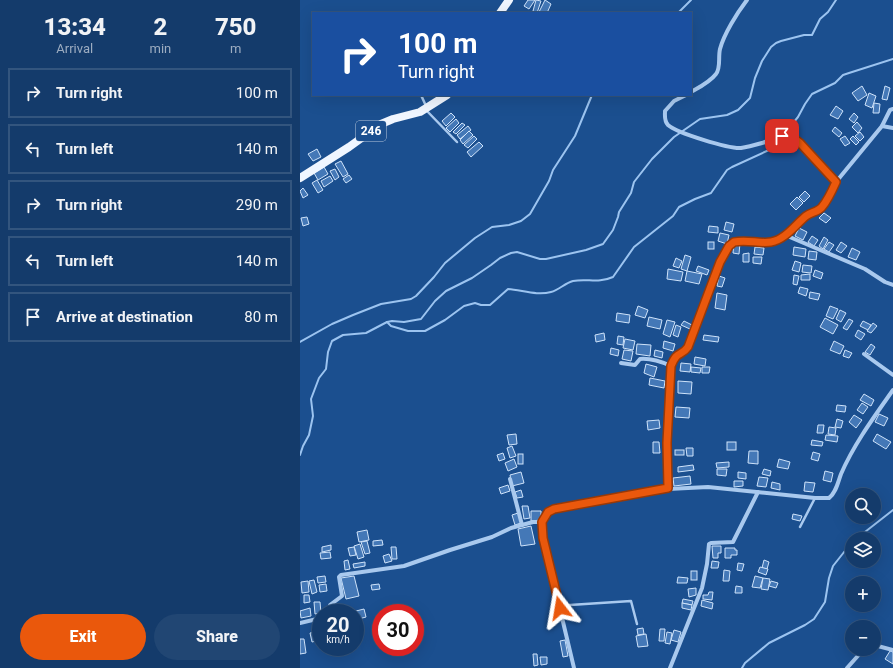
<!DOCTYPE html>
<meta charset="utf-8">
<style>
:root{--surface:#143b6b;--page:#214673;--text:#f1f3f6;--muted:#9dadc1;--line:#33557e;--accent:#ea580c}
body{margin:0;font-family:Roboto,sans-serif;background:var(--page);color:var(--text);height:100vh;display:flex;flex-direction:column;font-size:15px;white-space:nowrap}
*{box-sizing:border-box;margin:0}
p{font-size:13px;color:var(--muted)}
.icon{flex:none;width:22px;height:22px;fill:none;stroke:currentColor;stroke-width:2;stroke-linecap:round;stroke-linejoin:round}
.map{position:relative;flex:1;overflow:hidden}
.panel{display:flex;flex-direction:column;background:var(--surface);width:300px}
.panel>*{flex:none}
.banner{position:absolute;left:12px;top:12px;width:380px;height:84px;border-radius:0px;box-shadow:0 4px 16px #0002,0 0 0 1px var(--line);background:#1a4fa0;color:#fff;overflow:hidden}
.tools{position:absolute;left:545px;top:488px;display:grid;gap:8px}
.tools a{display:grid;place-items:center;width:36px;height:36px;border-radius:50%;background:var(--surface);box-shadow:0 4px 16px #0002,0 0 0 1px var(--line);font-size:20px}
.speed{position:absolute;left:12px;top:604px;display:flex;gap:8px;font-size:20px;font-weight:700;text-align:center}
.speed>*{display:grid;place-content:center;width:52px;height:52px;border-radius:50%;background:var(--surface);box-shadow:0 4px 16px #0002,0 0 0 1px var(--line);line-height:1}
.speed small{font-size:10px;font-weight:400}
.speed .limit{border:6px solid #d22;background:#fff;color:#111}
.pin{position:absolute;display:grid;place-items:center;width:34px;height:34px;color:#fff;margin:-17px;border-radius:8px;box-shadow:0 2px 6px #0006}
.me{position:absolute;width:44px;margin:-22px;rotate:346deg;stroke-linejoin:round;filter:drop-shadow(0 0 3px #0008)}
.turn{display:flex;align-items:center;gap:14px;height:84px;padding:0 20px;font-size:18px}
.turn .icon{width:52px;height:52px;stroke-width:2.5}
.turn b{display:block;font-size:28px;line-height:34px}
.eta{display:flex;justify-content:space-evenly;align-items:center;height:68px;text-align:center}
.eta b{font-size:24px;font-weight:800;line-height:28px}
.action{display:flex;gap:8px;margin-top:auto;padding:8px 20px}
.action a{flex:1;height:46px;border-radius:24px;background:var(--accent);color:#fff;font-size:16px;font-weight:800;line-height:46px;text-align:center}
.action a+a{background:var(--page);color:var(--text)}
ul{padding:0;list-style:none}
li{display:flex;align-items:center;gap:12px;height:50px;margin:0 8px 6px;padding:0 12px;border:2px solid var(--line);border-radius:0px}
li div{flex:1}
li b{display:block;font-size:15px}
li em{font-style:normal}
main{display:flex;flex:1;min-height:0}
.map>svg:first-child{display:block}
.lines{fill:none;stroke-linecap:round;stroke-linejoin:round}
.stream{stroke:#9cc4f0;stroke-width:2}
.building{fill:#4478b7;stroke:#cfe3fa}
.lane{stroke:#a9c9ee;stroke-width:2.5}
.street{stroke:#a9c9ee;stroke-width:4}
.primary{stroke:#f0f6ff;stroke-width:8}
.route-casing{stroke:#983908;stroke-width:10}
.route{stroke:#ea580c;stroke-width:7}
.labels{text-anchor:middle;stroke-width:4;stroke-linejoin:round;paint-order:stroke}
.shield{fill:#1b4f8f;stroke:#bbcadd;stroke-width:1}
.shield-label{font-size:12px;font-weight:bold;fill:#fff}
</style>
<main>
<section class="panel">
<div class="eta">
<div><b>13:34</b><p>Arrival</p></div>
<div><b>2</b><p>min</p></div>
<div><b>750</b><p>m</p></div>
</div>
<ul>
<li><svg class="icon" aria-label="right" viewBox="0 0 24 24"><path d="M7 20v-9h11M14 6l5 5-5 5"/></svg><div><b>Turn right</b></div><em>100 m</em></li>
<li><svg class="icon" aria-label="left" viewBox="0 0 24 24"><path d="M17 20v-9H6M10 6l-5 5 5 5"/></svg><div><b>Turn left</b></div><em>140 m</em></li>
<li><svg class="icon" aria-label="right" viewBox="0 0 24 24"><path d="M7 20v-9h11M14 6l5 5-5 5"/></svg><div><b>Turn right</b></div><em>290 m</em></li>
<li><svg class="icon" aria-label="left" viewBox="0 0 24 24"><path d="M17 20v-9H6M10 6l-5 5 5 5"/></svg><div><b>Turn left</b></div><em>140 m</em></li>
<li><svg class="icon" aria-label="arrive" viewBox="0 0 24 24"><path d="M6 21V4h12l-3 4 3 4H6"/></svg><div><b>Arrive at destination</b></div><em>80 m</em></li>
</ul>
<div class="action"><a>Exit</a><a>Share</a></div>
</section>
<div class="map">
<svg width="593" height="668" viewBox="0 0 593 668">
<rect width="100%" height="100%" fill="#1b4f8f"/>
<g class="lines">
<g class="stream">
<path d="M378,13l13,-13"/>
<path d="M87,322l4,4 17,5h17l20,-11 19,-14 11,-3 6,2h9l18,-16c14,1 29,7 43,3 8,-2 14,-9 22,-11 15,-3 24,3 40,-4l21,-30 39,-31 6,-9 16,-8 16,-6 16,-23 5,-3 37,-17 11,-11 18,-22 7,-13 7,-10 23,-11 8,-8 6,-2 44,-14"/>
<path d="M0,342l32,-18 21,-9 28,-11 30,-5 5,-3 18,-19 11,-14 30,-25 17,-11 17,-2 12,-4 9,-7 19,-33 4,-11 22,-34 17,-41"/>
<path d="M0,455l3,-9 6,-11 4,-19 -2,-17 8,-21 7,-9 2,-17 4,-11 11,-6 23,-2 21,-11 5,-1 12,1 17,-3 14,-18 11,-10 26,-13 19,-13 9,-7 11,-5 6,-1 23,7h6l40,-9 17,-6 10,-14 5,-13 1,-5 12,-19 3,-11 18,-23 22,-22 26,-18 27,-4 11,-5 12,-12 5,-20 7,-17 9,-14 5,-4 5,-2 23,-6h8l8,-16 8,-7 8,-12"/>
<path d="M556,539l37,-29"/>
<path d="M442,668l3,-5 24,-20 36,-18 9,-6 11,-17 4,-24 4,-12 19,-24"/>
</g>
</g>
<g class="building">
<path d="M228,0h7l-6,9 -5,-3z"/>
<path d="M236,0l5,1 -4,12 -4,-2z"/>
<path d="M245,0l6,4 -4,9h-5l-3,-1z"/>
<path d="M562,86l5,9 -9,6 -6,-8z"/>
<path d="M585,86l5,2 -3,12 -5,-1z"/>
<path d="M569,93l7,3 -4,12 -7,-3z"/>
<path d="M574,103l6,1 -1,9h-6z"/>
<path d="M536,106l7,5 -5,8 -8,-4z"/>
<path d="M151,113l4,4 -9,9 -4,-5z"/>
<path d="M554,113l4,4 -4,6 -5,-4z"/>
<path d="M156,119l3,4 -9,9 -4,-4z"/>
<path d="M557,122l5,6 -4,5 -6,-6z"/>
<path d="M162,123l3,2 -9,9 -3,-2z"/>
<path d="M168,126l3,4 -11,9 -3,-4z"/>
<path d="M535,127l7,6 -3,4 -7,-6z"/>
<path d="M169,131l4,4 -10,9 -3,-4z"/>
<path d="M560,132l4,5 -4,4 -5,-5z"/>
<path d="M174,136l3,3 -9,9 -4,-3z"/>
<path d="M545,136l5,7 -5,3 -5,-7z"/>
<path d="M553,136l6,6 -3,3 -6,-6z"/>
<path d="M179,142l4,4 -12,11 -4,-5z"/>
<path d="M17,149l4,8 -8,4 -5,-7z"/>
<path d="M41,161l7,13 -5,3 -8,-13z"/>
<path d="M24,167l4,7 -10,6 -4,-7z"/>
<path d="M35,169l4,8 -4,3 -5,-9z"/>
<path d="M49,175l3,4 -6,4 -3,-4z"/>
<path d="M30,176l3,5 -9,6 -3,-6z"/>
<path d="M17,180l6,10 -5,3 -6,-10z"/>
<path d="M3,188l5,7 -5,3 -3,-7z"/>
<path d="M505,191l5,5 -6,6 -5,-5z"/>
<path d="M497,197l6,6 -7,7 -6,-6z"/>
<path d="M524,213l7,5 -5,5 -7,-5z"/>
<path d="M7,217l2,7 -6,2 -2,-8z"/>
<path d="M426,222l8,2 -2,8 -8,-2z"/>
<path d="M409,226l9,1v6l-10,-1z"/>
<path d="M499,228l8,4 -4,8 -8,-4z"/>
<path d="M420,233l9,2 -2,9 -9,-3z"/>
<path d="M512,236l6,4 -4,6 -6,-4z"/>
<path d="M524,237l4,3 -5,9 -4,-3z"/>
<rect x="408" y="242" width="6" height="7"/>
<path d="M434,242l6,1 -1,11 -6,-1z"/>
<path d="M529,242l5,3 -5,7 -5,-3z"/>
<path d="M541,242l6,4 -6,7 -5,-3z"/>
<path d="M455,247l9,1 -1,7 -9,-1z"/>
<path d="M494,247l12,2 -1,8 -12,-2z"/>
<path d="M552,248l8,4 -4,8 -8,-3z"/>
<path d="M509,251l8,1 -1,8 -8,-1z"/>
<path d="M449,253v9h-6v-8z"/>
<path d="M385,255l6,2 -4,14 -6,-2z"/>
<path d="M453,257h9l-1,7 -8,-1z"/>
<path d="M376,258l6,3 -3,7 -6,-2z"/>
<path d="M495,261l6,2 -2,9 -7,-2z"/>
<path d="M503,265l9,1 -1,7 -9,-1z"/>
<path d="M398,266l11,4 -2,5 -11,-4z"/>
<path d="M368,269l15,3 -2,9 -14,-2z"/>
<path d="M515,270l8,3 -2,6 -8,-3z"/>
<path d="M387,271l15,3 -3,10 -14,-3z"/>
<path d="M510,274v6h-9v-5z"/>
<path d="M494,275l5,1 -2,9 -4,-1z"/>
<path d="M419,276l6,2 -3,9 -5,-1z"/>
<path d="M500,287l8,2 -2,7 -8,-3z"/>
<path d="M510,292l10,2 -2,6 -9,-2z"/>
<path d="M417,293l10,2 -2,15 -10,-2z"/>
<path d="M338,306l10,4 -3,8 -10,-3z"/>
<path d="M530,306l8,3 -5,10 -7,-3z"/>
<path d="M540,310l6,3 -5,9 -5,-3z"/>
<path d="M317,313l13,2 -1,8 -13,-2z"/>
<path d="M349,317l13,3 -2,9 -13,-3z"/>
<path d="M525,318l13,7 -5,9 -13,-7z"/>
<path d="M549,319l4,2 -6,9 -4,-2z"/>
<path d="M367,320l8,2 -5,15 -7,-3z"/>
<path d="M384,321l8,4 -2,4 -9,-4z"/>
<path d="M563,321l8,4 -3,5 -8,-4z"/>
<path d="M573,323l4,3 -6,7 -4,-2z"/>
<path d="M376,325l5,2 -3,10 -5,-2z"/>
<path d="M558,330l7,4 -4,6 -6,-4z"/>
<path d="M304,333l1,7 -9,2 -1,-7z"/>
<path d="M404,335l15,2 -1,5 -15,-2z"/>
<path d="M318,336l6,1 -1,8 -6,-1z"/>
<path d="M325,339l10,2 -2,9 -10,-2z"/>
<path d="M364,341l11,3 -2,7 -10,-3z"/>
<path d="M534,341l10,5 -4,8 -10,-4z"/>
<path d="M337,344l14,1 -1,11 -14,-2z"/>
<path d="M571,344l4,3 -5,8 -5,-3z"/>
<path d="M311,348l8,2 -1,6 -8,-2z"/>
<path d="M324,350l9,1 -2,10 -9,-2z"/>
<path d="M355,350l8,2 -1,6 -8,-2z"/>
<path d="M545,350l7,3 -3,5 -6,-2z"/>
<path d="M395,357l11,2 -1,7 -11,-2z"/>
<path d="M381,363l10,1 -1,8 -10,-1z"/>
<path d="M346,364l11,3 -3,10 -10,-4z"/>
<path d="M391,367l10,1 -1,5 -9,-1z"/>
<path d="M402,367h8l-1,6h-7z"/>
<path d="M350,378l15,3 -1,7 -15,-3z"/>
<path d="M378,381l14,1 -1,12 -13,-1z"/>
<path d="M564,394l10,6 -3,6 -11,-6z"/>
<path d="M562,403l6,4 -5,7 -6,-4z"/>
<path d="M537,405l9,1 -1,6 -9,-1z"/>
<path d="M376,407l14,1 -1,10 -14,-1z"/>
<path d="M579,414l9,4 -4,8 -9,-4z"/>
<path d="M554,415l8,5 -6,8 -7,-6z"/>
<path d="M537,419l6,2 -2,7 -6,-1z"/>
<path d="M359,420l1,8 -12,2 -1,-9z"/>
<path d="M518,425h6l-1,8h-6z"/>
<path d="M529,427l7,1 -1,7 -7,-1z"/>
<path d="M216,434l1,10 -8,1 -2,-10z"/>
<path d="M577,434l14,8 -5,7 -13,-8z"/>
<path d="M526,435l12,1 -1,6 -12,-2z"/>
<path d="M512,440l11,2 -1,4 -11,-1z"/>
<path d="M353,442h6l1,11h-7z"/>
<rect x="427" y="442" width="9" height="8"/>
<path d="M212,446l4,10 -6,2 -3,-10z"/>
<path d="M386,448h7v8h-6z"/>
<rect x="375" y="450" width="9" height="5"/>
<path d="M449,451h9v13l-10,-1z"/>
<path d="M513,452l7,2 -2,7 -7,-2z"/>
<path d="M203,453l2,6 -6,2 -2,-6z"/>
<rect x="218" y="454" width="5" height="10"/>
<path d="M214,459l3,8 -9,4 -3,-8z"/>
<path d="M479,459l11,3 -2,7 -11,-2z"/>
<path d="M429,462v5l-12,1 -1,-5z"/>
<path d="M393,465l1,5 -16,2v-5z"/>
<path d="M417,469h10l-1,7 -9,-1z"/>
<path d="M464,469l7,2 -1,5 -8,-2z"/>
<path d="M525,471l8,2 -2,9 -8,-2z"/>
<path d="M221,472l3,11 -12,3 -2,-11z"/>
<path d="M438,472l8,1v6l-8,-1z"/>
<path d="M390,476l1,8 -17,2 -1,-8z"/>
<path d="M459,477l9,1 -2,9 -9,-1z"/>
<path d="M434,481h9v5l-9,1z"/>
<path d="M472,482l8,2v6l-9,-2z"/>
<path d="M505,482l10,1 -2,9 -9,-1z"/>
<path d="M208,485l2,6 -9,3 -2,-6z"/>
<path d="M221,490l2,7 -6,1 -2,-6z"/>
<path d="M222,506h6l2,12 -6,1z"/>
<path d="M231,511h10v9l-10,1z"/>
<path d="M218,513l3,10 -6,2 -3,-10z"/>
<path d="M493,514l9,2 -2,5 -8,-2z"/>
<path d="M231,526l4,18 -14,2 -3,-17z"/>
<path d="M67,530l2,10 -10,2 -2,-10z"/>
<path d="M82,540l1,5 -10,1v-5z"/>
<path d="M67,541l3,12 -5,1 -4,-12z"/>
<path d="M60,544l4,13 -6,2 -4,-13z"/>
<path d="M31,545v5l-9,2v-5z"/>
<path d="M412,546h9v7h-3v5h-5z"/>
<path d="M54,547l2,8 -6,1 -2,-8z"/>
<path d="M91,547h5l1,12h-5z"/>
<path d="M425,548h10v2h2v5h-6v3h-6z"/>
<path d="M30,552l1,6 -10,1 -1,-6z"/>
<path d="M89,554l3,7 -7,2 -2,-7z"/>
<path d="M48,560l2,9 -5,1 -1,-9z"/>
<path d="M464,560l5,2 -2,7 -5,-1z"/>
<path d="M412,561l7,1 -1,6h-7z"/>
<path d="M65,562v4l-11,2 -1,-4z"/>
<path d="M438,563l6,1 -2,7 -5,-1z"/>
<path d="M460,567l8,2 -2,6 -8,-3z"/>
<path d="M424,570l6,1 -1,10h-6z"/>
<rect x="391" y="571" width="6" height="9"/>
<path d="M25,576l1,6 -8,1 -1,-6z"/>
<path d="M54,576l5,20 -13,3 -5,-21z"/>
<path d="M455,576l8,2 -3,10 -8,-1z"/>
<path d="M378,577l10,1 -1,5h-10z"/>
<path d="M463,578l7,1 -2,11 -7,-1z"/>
<path d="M14,580l3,12 -5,2 -3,-13z"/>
<path d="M8,581l1,11 -7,1 -1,-11z"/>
<path d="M471,581l7,2 -2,5 -7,-2z"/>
<path d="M26,584l1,7 -7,1 -1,-7z"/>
<path d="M79,584l1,5 -8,1 -1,-5z"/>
<path d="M436,586l6,1v6h-7z"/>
<path d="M396,588v7l-7,2 -1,-8z"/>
<path d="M409,592h4l-1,8 -9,-1v-4h5z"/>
<path d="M4,595h5l1,7 -6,1z"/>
<path d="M383,599l10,2 -1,4 -10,-2z"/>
<path d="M402,600l11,3 -1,6 -11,-3z"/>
<path d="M14,602h6l1,11 -6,1z"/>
<path d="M382,603l10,2 -1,5 -9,-2z"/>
<path d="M10,608l1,8 -10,2 -1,-7z"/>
<path d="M64,609l2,8 -11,3v-7h-7z"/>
<path d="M343,628l1,6 -6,1 -1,-6z"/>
<path d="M360,629h5l-1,12h-5z"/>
<path d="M21,630v10l-4,1 -2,-10z"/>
<path d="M374,630l7,2 -3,10 -7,-2z"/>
<path d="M15,632l1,9 -4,1 -2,-9z"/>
<path d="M367,632l5,1 -2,11 -5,-1z"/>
<path d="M346,634l2,12 -10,1 -2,-11z"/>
<path d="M0,639h4l2,14 -6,1z"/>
<path d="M265,640l3,16 -5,1 -3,-16z"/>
<path d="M590,651l3,1v12l-8,-5z"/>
<path d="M233,654h4l1,11 -4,1z"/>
<path d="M240,657h7v7l-6,1z"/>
</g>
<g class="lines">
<g class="lane">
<path d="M121,95l5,11"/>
<path d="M126,110l31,32"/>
<path d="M500,527l15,-29"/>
<path d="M260,608l10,-3 61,-4 6,23"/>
</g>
<g class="street">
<path d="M391,92c9,-5 19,-10 25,-18 5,-6 2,-17 4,-25 4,-15 17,-36 27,-49"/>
<path d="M582,126l11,2"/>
<path d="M536,182l46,-56 8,-16 3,-1"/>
<path d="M485,235l80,34 20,13 8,3"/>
<path d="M564,354l29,21"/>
<path d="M321,363l14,2 5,-6c11,-1 22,3 31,7"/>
<path d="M210,479l12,46"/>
<path d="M368,489l-1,-46 4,-77c6,-16 10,-9 17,-19l32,-85 9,-16 5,-4c13,-3 25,2 37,0 14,-2 25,-18 35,-26 7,-6 14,-5 20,-14 4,-6 7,-13 10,-20 -9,-10 -36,-44 -48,-47 -8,-1 -18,6 -26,8 -7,2 -14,4 -21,5 -12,1 -64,-15 -73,-23 -4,-4 -3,-9 -3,-14l9,-10 12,-6"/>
<path d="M30,613v-8l12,-9 -3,-19 2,-2 63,-9 46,-16 42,-13 19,-9 22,-6h9"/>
<path d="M0,623l21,-5"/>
<path d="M574,645l19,5"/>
<path d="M274,668l-31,-130c-1,-14 -3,-21 11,-29l114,-20 40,-2 107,11h14c7,-5 9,-16 12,-24 13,-30 33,-57 52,-84"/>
<path d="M370,668l32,-80 5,-24 2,-20 2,-1 22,-1 25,-50"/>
<path d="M547,668l17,-19"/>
</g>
<g class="primary">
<path d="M200,13l9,-13"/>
<path d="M0,178l49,-31 32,-23 12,-5 27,-7 27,-17"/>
</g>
</g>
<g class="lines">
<defs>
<path id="route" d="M260,608l-17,-70 -1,-16 6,-10 6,-3 114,-21 -1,-45 4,-77c6,-16 10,-9 17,-19l32,-85 9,-16 5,-4c13,-3 25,2 37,0 14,-2 25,-18 35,-26 5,-4 12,-4 16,-9 6,-7 10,-16 14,-25l-36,-39 -9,-7h-9"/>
</defs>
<use href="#route" class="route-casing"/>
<use href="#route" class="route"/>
</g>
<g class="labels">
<rect class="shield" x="56" y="121" width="30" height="20" rx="3"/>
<g class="shield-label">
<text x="71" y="135">246</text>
</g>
</g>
</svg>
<div class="tools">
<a><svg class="icon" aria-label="search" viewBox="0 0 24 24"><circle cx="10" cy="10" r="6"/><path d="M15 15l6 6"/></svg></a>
<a><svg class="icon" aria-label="layers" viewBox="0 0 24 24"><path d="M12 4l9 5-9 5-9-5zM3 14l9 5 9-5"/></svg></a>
<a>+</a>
<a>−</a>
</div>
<div class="speed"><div>20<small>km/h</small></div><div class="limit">30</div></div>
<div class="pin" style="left:482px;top:136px;background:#d93025"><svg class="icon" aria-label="arrive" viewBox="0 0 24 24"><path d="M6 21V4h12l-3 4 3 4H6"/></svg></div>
<svg class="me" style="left:260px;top:608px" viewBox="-20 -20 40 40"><path d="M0-17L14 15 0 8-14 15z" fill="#ea580c" stroke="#fff" stroke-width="4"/></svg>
<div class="banner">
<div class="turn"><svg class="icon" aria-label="right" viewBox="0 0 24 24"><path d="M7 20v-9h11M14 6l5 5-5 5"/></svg><div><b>100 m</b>Turn right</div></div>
</div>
</div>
</main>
